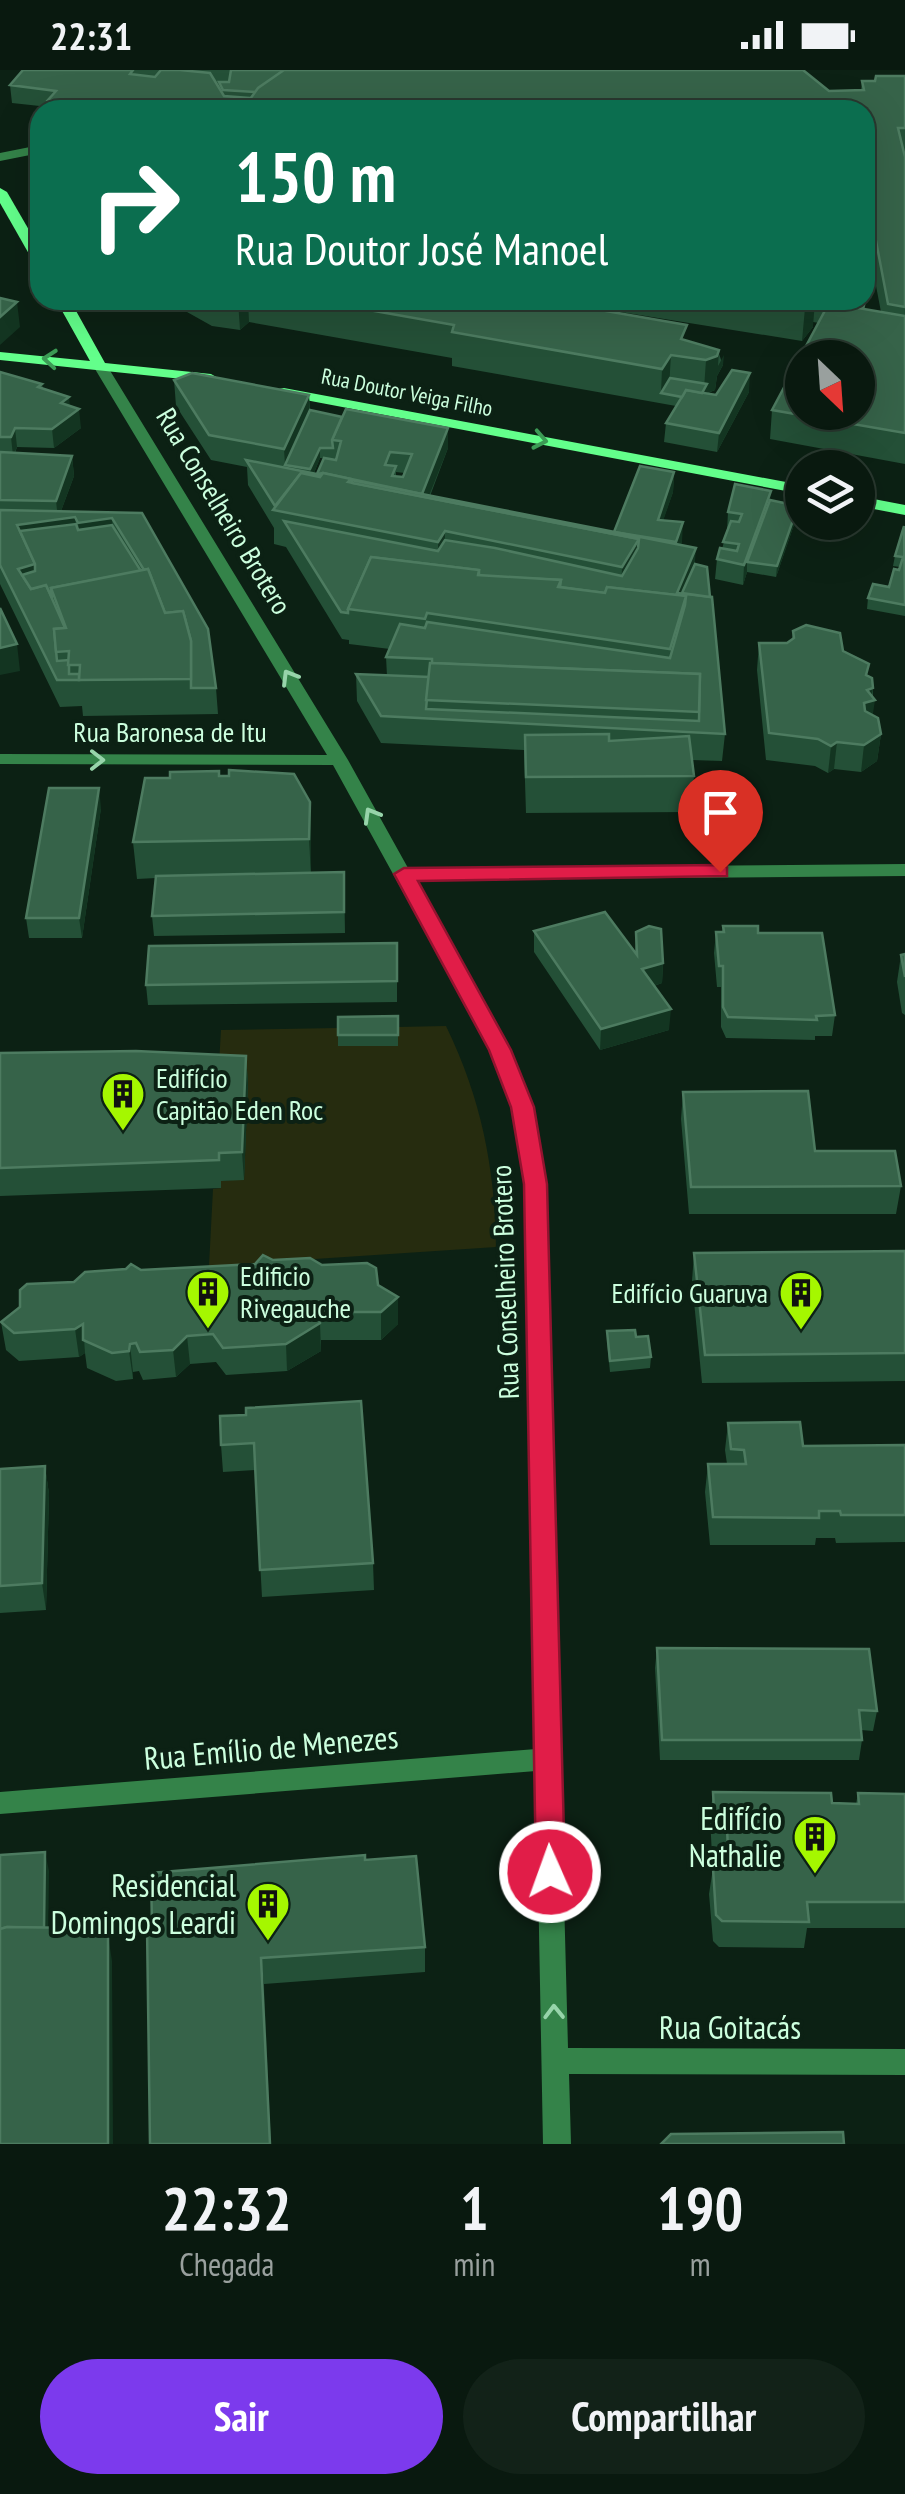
<!DOCTYPE html>
<html lang="pt">
<meta charset="utf-8">
<style>
:root{--surface:#09190f;--page:#122218;--text:#f1f3f6;--muted:#99a09e;--line:#29382f;--accent:#7c3aed}
body{margin:0;font-family:"PT Sans Narrow",sans-serif;background:var(--page);color:var(--text);height:100vh;display:flex;flex-direction:column;font-size:38px;white-space:nowrap}
*{box-sizing:border-box;margin:0}
p{font-size:32px;color:var(--muted)}
.icon{flex:none;width:55px;height:55px;fill:none;stroke:currentColor;stroke-width:2;stroke-linecap:round;stroke-linejoin:round}
.map{position:relative;height:2074px;overflow:hidden}
.side{display:flex;flex-direction:column;background:var(--surface);flex:1}
.side>*{flex:none}
.banner{position:absolute;left:30px;top:30px;width:845px;height:210px;border-radius:30px;box-shadow:0 10px 40px #0002,0 0 0 2px var(--line);background:#0b6e4f;color:#fff;overflow:hidden}
.needle{width:65px;rotate:155deg}
.controls{position:absolute;left:785px;top:270px;display:grid;gap:20px}
.controls a{display:grid;place-items:center;width:90px;height:90px;border-radius:50%;background:var(--surface);box-shadow:0 10px 40px #0002,0 0 0 2px var(--line);font-size:50px}
.pin{position:absolute;display:grid;place-items:center;width:85px;height:85px;color:#fff;margin:-102px -42px;border-radius:50% 50% 50% 0;rotate:-45deg;box-shadow:0 0 10px #0007}
.pin .icon{rotate:45deg}
.me{position:absolute;width:110px;margin:-55px;rotate:358deg;stroke-linejoin:round;filter:drop-shadow(0 0 8px #0008)}
.turn{display:flex;align-items:center;gap:35px;height:210px;padding:0 40px;font-size:45px}
.turn .icon{width:130px;height:130px;stroke-width:2.5}
.turn b{display:block;font-size:70px;line-height:85px}
.eta{display:flex;justify-content:space-evenly;align-items:center;height:170px;text-align:center}
.eta b{font-size:60px;font-weight:700;line-height:70px}
.button{display:flex;gap:20px;margin-top:auto;padding:20px 40px}
.button a{flex:1;height:115px;border-radius:60px;background:var(--accent);color:#fff;font-size:40px;font-weight:700;line-height:115px;text-align:center}
.button a+a{background:var(--page);color:var(--text)}
.status{display:flex;justify-content:space-between;align-items:center;height:70px;padding:0 50px;background:var(--surface);direction:ltr}
.status svg{height:28px;fill:currentColor}
.map>svg:first-child{display:block}
.green{fill:#262c0f}
.lines{fill:none;stroke-linecap:round;stroke-linejoin:round}
.lane{fill:#348349;fill-rule:evenodd}
.street{fill:#348349;fill-rule:evenodd}
.secondary{fill:#63ff8b;fill-rule:evenodd}
.wall{fill:#245037;fill-rule:evenodd}
.shaded-wall{fill:#133521}
.building{fill:#366349;stroke:#4d7b60;stroke-width:2.5;fill-rule:evenodd}
.oneway{stroke:#3c9b55}
.oneway2{stroke:#97d4aa}
.route{fill:#e11d48;stroke:#92132f;stroke-width:2.5}
.labels{text-anchor:middle;stroke-width:8;stroke-linejoin:round;paint-order:stroke}
.far-street-label{font-size:22px;fill:#ccffde;stroke:#0c2114}
.street-label{font-size:28px;fill:#ccffde;stroke:#0c2114}
.poi-label{font-size:28px;fill:#ccffde;stroke:#0c2114;text-anchor:start}
.near-street-label{font-size:32px;fill:#ccffde;stroke:#0c2114}
.near-poi-label{font-size:32px;fill:#ccffde;stroke:#0c2114;text-anchor:end}
</style>
<div class="status"><b>22:31</b><svg viewBox="0 0 49 12"><path d="M0 12V9h3v3zM5 12V6h3v6zM10 12V3h3v9zM15 12V0h3v12zM26 1h20v11H26zM47 4h2v5h-2z"/></svg></div>
<div class="map">
<svg width="905" height="2074" viewBox="0 0 905 2074">
<rect width="100%" height="100%" fill="#0c2114"/>
<path class="green" d="M446,956c35,72 49,141 50,221l-287,19 4,-77 8,-1v-7l23,-2 4,-95 -30,-3 3,-51 117,-2 1,18 59,-1v-18z"/>
<g class="lines">
<path class="lane" d="M40,75v8l-40,8v-8z"/>
<path class="street" d="M99,290l7,4 242,396 60,108 497,-4v12l-490,4 95,170 23,57 12,77 23,864 337,1v26l-336,-1 2,70h-28l-7,-373 -536,43v-22l536,-43 -11,-565 -12,-77 -23,-57 -157,-285 -333,-1v-10l327,1 -235,-391z"/>
<g class="secondary">
<path d="M0,118l7,4 33,57v16l-7,-4 -33,-58z"/>
<path d="M56,230h14l35,63 106,11 7,4 -7,4 -211,-22v-8l90,9z"/>
<path d="M284,318l518,97v9l-523,-99v-6z"/>
<path d="M858,426l47,9v10l-47,-9z"/>
</g>
</g>
<g class="wall">
<path d="M23,0h780l26,21 32,-1 1,-9h13l30,-5v388l-135,-25 2,-29 47,-87 -6,-1v5l-11,14 -219,-35 -1,1 104,34 33,13 4,11 -6,11 -2,14 -9,4 10,1 33,-3 -32,60 -53,-10 2,-19 10,-17 -224,-40v-8l-203,-36 -9,8 -28,-4 -25,-14 -6,-12h684l-1,9 17,3 -16,-84v-118h-816v-3l-37,-4 -2,-18z"/>
<path d="M0,302l42,12 1,5 27,17 11,22 -27,20 -37,-1 -2,6 57,3 2,20 -13,35 81,2 74,175 2,26 -135,2 -1,-10 -22,1 -60,-123z"/>
<path d="M174,310l135,15 1,15 32,7 106,11v20l-18,48 184,36 60,-60 -1,20 -10,28 19,22 -2,3 15,19 30,170 -3,27 -30,-1 2,16 -3,36 -165,1 -2,-63 -143,-7 -24,-42 -1,-27 31,2 -1,-19 4,-8 -41,-5v-4l-7,-1 -56,-92 -12,-3v-16l-26,-43 -1,-18 -36,-7 -35,-54zM320,388l17,1 -20,15 -3,-1zM396,402l9,1 -2,4 -7,-1z"/>
<path d="M770,430l27,16 -21,61 -29,-5 -4,13 -28,-6 2,-20 5,-10 5,-18 1,-19z"/>
<path d="M905,456v90l-38,-7 1,-11 21,-11 10,-17 1,-3 -7,-1 2,-10z"/>
<path d="M793,561l50,20 24,24 6,13v27l8,19 -4,27 -16,11 -27,-3 -6,4 -13,-7 -49,-6 -9,-90 2,-27h28l5,-3z"/>
<path d="M220,706l90,26 1,71 33,-1 1,61 -191,3 -2,-20 4,-38 -19,1 -4,-37z"/>
<path d="M101,738l-19,130h-53l-3,-20z"/>
<path d="M723,856l35,7 77,82 -3,21h-17v4l-89,-2 -5,-11v-40h-4l-3,-34 2,-21h6z"/>
<path d="M534,861l101,22 1,-21 27,31 -1,20 -8,3 15,44 -69,20 -66,-98z"/>
<path d="M397,873v59l-249,3 -2,-20z"/>
<path d="M905,884v61l-3,-2 -5,-31 4,-27z"/>
<path d="M398,946v30h-60v-29z"/>
<path d="M0,983l246,3 2,27 -4,97 -23,1v7l-221,8z"/>
<path d="M683,1022l132,59 86,35 -5,28h-207l-8,-95z"/>
<path d="M905,1181v130l-203,2 -10,-102 2,-28z"/>
<path d="M273,1190l49,5 56,20 20,12v27l-17,16h-60v11l-34,20 -61,4 -10,-13 -26,2 -14,13 -33,3 -4,-9 -6,1v7l-17,2 -29,-13 -2,-15 -6,4 -60,4 -13,-11 -5,-28 73,-40 67,-12 114,-6z"/>
<path d="M607,1261l44,26 -1,11 -40,4 -3,-30z"/>
<path d="M246,1345l127,148 1,27 -112,7 -7,-127 -32,2 -2,-27z"/>
<path d="M728,1353l75,23 102,-1v97l-69,1 -1,-5h-19l-1,7h-105l-5,-53 3,-28h19l-2,-14z"/>
<path d="M45,1396l4,28 -3,116 -46,3v-144z"/>
<path d="M657,1578l220,63 -4,20 -12,-1 1,10 -3,20h-199l-5,-92z"/>
<path d="M713,1722l119,11 24,1 2,-11 47,1v134h-98l-3,20 -85,-1 -6,-6 -4,-47 4,-26h11v-13h-12l-2,-37z"/>
<path d="M366,1790l59,87v25l-161,12 -112,-58z"/>
</g>
<g class="shaded-wall">
<path d="M238,230h10l1,22 -9,8z"/>
<path d="M569,230h14v6l-18,32 1,-34z"/>
<path d="M811,230h4l-2,27 -11,14 3,-33z"/>
<path d="M17,232l3,25 -20,18v-28z"/>
<path d="M719,280l-1,16 6,-11 -1,10 -6,11 -2,14 -8,3 -10,17 7,-21 2,-29z"/>
<path d="M671,285l-2,33 -8,5 1,-24z"/>
<path d="M750,303l-1,19 -32,60 2,-19z"/>
<path d="M309,325l1,26 -25,44 -1,-16z"/>
<path d="M69,327l2,18 8,-6 2,19 -27,20 -2,-19 9,-26z"/>
<path d="M15,358l2,19 -4,9 -2,-19z"/>
<path d="M448,358v20l-23,58 -5,-6z"/>
<path d="M320,378v10l-9,22 -1,-11z"/>
<path d="M72,386l2,20 -16,43 17,-2 3,26 -52,7 -9,-25 41,-6 -2,-18z"/>
<path d="M674,402l-1,20 -16,47 1,-19z"/>
<path d="M771,421l-2,20 -22,51v10l-4,13 1,-20z"/>
<path d="M798,436l-1,10 -21,61 1,-11z"/>
<path d="M112,448l2,26 -33,5 -3,-26z"/>
<path d="M683,452l-1,20 -7,20 1,-20z"/>
<path d="M445,461v35l-7,8v-32z"/>
<path d="M639,469l-2,35 -16,23 1,-30z"/>
<path d="M696,478l-2,26 -13,31 -4,-12z"/>
<path d="M35,494l3,27 -8,2 -12,-24z"/>
<path d="M17,574l3,27 -20,4v-27z"/>
<path d="M873,618l-2,13 4,-1 -4,27 -11,3 4,-27 3,-13z"/>
<path d="M881,664l-4,27 -16,11 3,-27z"/>
<path d="M837,672l-3,27 -6,4 3,-27z"/>
<path d="M99,718l2,20 -19,130 -3,-20z"/>
<path d="M310,732l1,36v37l-2,-36z"/>
<path d="M663,893l-1,20 -21,7 1,-21z"/>
<path d="M671,939l-2,21 -69,20 1,-21z"/>
<path d="M246,986l2,27 -4,97 -2,-28z"/>
<path d="M398,1227v27l-17,16v-28z"/>
<path d="M320,1253l1,28 -34,20 -1,-27z"/>
<path d="M83,1254l2,29 -6,4 -4,-28z"/>
<path d="M187,1266l3,28 -14,13 -3,-27z"/>
<path d="M130,1274l3,28v7l-4,-28z"/>
<path d="M45,1396l4,28 -3,116 -4,-27z"/>
<path d="M45,1782l4,19 -1,81 -4,-20z"/>
<path d="M108,1865l4,26 1,183h-5z"/>
<path d="M261,1888l3,26 7,160h-1z"/>
</g>
<g class="building">
<path d="M23,0h110l-3,4 25,3 6,-7h19l30,3 14,23 27,2 -6,8 -27,1 -16,3h-53l3,-4 -25,-3 -5,7h-25l4,-5 -53,-5 8,-9 -46,-6z"/>
<path d="M231,0h53l-29,22 -32,-2 -4,-8h10z"/>
<path d="M284,0h519l26,21 35,-1 -2,-9h13l1,-5h29v52h-7l7,29v150l-17,-3 -23,-121v-73h-616v-4h-4l13,-18z"/>
<path d="M249,36l-11,4h-36l16,-3z"/>
<path d="M0,228l17,4 -17,15z"/>
<path d="M865,228v3l-2,8 -34,-6 -1,2 -13,-2v-3h50z"/>
<path d="M312,230h257l-3,4 121,21 -6,14 38,11 -2,6 -11,4 -35,-5 -9,14 -210,-37 2,-7z"/>
<path d="M756,230h55l-6,8z"/>
<path d="M829,233l76,13v117l-133,-23zM802,288h56v54h-56z"/>
<path d="M732,300l18,3 -31,60 -53,-10 20,-33 30,5z"/>
<path d="M0,302l42,12 -4,3 31,10 -8,6 18,6 -27,20 -37,-1 -4,9h-11z"/>
<path d="M192,303l117,22 -25,54 -75,-14 -35,-55z"/>
<path d="M670,308l37,6 -5,9 -16,-3 -4,7 -21,-4z"/>
<path d="M346,339l102,19 -26,66 -99,-21 -6,1 7,-16 12,2 5,-19 -9,-1zM390,382l22,2 -9,23 -11,-1 4,-10 -11,-1z"/>
<path d="M310,340l32,7 -10,23 1,8h-13l-10,21 -25,-4z"/>
<path d="M0,382l72,4 -16,45 -56,-1z"/>
<path d="M246,390l76,15 -2,2 -19,-4 -26,33z"/>
<path d="M640,396l34,6 -16,48 25,2 -7,20 -62,-10z"/>
<path d="M301,403l19,4 3,-4 28,6 -3,3 291,57 -17,28 -177,-36 -7,11 -165,-32z"/>
<path d="M351,410l345,68 -19,45 35,4 13,137 -344,-18 -25,-42 73,3 -3,32 273,12 1,-47 -268,-11v-4l-46,-2 14,-33 25,4 2,-6 243,36 15,-53 1,-9 -79,-9 -2,6 -45,-6 1,-7 -82,-4v-6l-108,-13 -23,52v4l-7,-1 -57,-91 154,30 7,-11 50,8 127,28 16,-28 1,-9 -287,-56z"/>
<path d="M735,414l36,7 -27,74 -27,-6 3,-11 17,3 2,-7 -16,-2 8,-21 8,1 3,-8 -14,-2z"/>
<path d="M770,430l28,6 -21,60 -30,-4z"/>
<path d="M0,440l142,3 66,116 8,59h-25v-47l-8,-30 -18,2 -17,-44 -4,1 -32,-52 -34,5 -3,-6 -58,8 18,39 -17,5 13,20 15,-4 19,43 -11,1 3,32 12,-1v14h10v6h-22l-57,-115z"/>
<path d="M76,454l2,6 34,-5 29,46 -90,17 1,10 -6,-13 -15,4 -9,-14 13,-4v-7l-15,-33z"/>
<path d="M904,456l1,79 -37,-7 5,-14 16,3 5,-18 5,1 4,-13 -8,-1z"/>
<path d="M371,487l108,13 -1,5 83,5 -3,7 47,6 2,-6 79,9 -16,53 -243,-36 -2,6 -77,-10z"/>
<path d="M695,494l12,3 3,30 -28,-4z"/>
<path d="M148,499l17,44 18,-2 8,30v38l-112,1 1,-15h-12l1,-14 -13,1 -2,-23 12,-1 -15,-40z"/>
<path d="M0,538l17,36 -17,4z"/>
<path d="M806,555l34,8 3,18 26,13 -3,11 6,3 1,10 -6,2 8,10 -11,3 1,8 13,7 3,16 -17,11 -27,-3 -6,4 -13,-7 -49,-6 -10,-90h28l7,-5 -1,-7z"/>
<path d="M430,593l270,11 -1,38 -273,-12z"/>
<path d="M609,664v7l80,-5 5,40 -168,1 -1,-42z"/>
<path d="M229,700l65,4 16,28 -1,37 -176,3 12,-64h25v-6l49,-1v5h10z"/>
<path d="M49,718h50l-20,130h-53z"/>
<path d="M344,802v40l-192,4 4,-40z"/>
<path d="M605,842l32,43 -1,-23 13,-6 12,3 2,34 -21,6 29,40 -70,20 -67,-98z"/>
<path d="M723,856h35v7h64l13,82 -19,1 1,4 -89,-3 -5,-10v-41h-4l-3,-34h8z"/>
<path d="M397,873v38l-251,4 3,-39z"/>
<path d="M905,884v23l-4,-22z"/>
<path d="M398,946v19h-60v-18z"/>
<path d="M136,981l110,5 -4,96 -23,1v7l-219,8v-115z"/>
<path d="M808,1021l7,60h80l6,35 -210,1 -8,-95z"/>
<path d="M905,1181v102l-200,2 -11,-102z"/>
<path d="M263,1185l10,5 37,-2 12,7 45,-2 9,5 2,17 20,12 -17,15h-62l1,11 -34,21 -63,4 -10,-14 -26,2 -14,14 -33,2 -4,-9 -6,1 -1,7 -17,2 -29,-13v-16l-8,5 -61,4 -13,-11 19,-15v-17l7,-6 47,-2 11,-10 41,-3 5,-5 10,6 114,-6z"/>
<path d="M635,1260l1,7 12,-1 3,21 -41,4 -3,-30z"/>
<path d="M361,1331l12,162 -113,7 -6,-127 -33,2 -1,-29 26,-1v-7z"/>
<path d="M800,1352l3,24 102,-1v70h-64l-1,-4h-21v7l-106,-1 -5,-53h38l-2,-14 -13,-1 -3,-26z"/>
<path d="M45,1396l-3,117 -42,3v-117z"/>
<path d="M657,1578l212,1 8,62 -18,-1 3,30h-200z"/>
<path d="M713,1722l118,1 1,10 27,1 -1,-11 47,1v108h-98l2,20 -87,-1 -6,-6 -3,-47h16l-2,-39h-12z"/>
<path d="M45,1782l-1,76 -37,-1 -7,2v-74z"/>
<path d="M365,1785v5l51,-4 9,91 -164,11 9,186h-120l-3,-218h5l-1,-53z"/>
<path d="M7,1857l74,1 1,9 26,-2v209h-108v-215z"/>
<path d="M843,2062l1,12h-183l10,-10z"/>
</g>
<defs><path id="oneway-chevron" d="M-2-3.5L2.5 0L-2 3.5" fill="none" stroke-width="1.6" stroke-linecap="round" stroke-linejoin="round" transform="scale(2.5)"/></defs>
<g class="oneway">
<use href="#oneway-chevron" transform="translate(50 289) rotate(-175)"/>
<use href="#oneway-chevron" transform="translate(540 370) rotate(11)"/>
</g>
<g class="oneway2">
<use href="#oneway-chevron" transform="translate(289 607) rotate(-121)"/>
<use href="#oneway-chevron" transform="translate(97 690)"/>
<use href="#oneway-chevron" transform="translate(371 745) rotate(-120)"/>
<use href="#oneway-chevron" transform="translate(554 1942) rotate(-91)"/>
</g>
<path class="route" d="M720,795l7,2v9l-309,5 93,169 23,57 13,77 18,688 -4,10 -11,4 -10,-4 -4,-10 -12,-688 -13,-77 -22,-57 -95,-176 10,-6z"/>
<defs>
<symbol id="building-pin" viewBox="-11 -11 22 30"><path d="M0 17L-7.5 6A9.5 9.5 0 1 1 7.5 6Z" fill="#a5f700" stroke="#0c2114"/><path d="M-4-6H4V6H1V3H-1V6H-4ZM-2.5-4.3h1.7v1.8h-1.7ZM.8-4.3h1.7v1.8H.8ZM-2.5-1h1.7V.8h-1.7ZM.8-1h1.7V.8H.8Z" fill="#111"/></symbol>
</defs>
<g fill-rule="evenodd">
<use href="#building-pin" x="98" y="999" width="50" height="68"/>
<use href="#building-pin" x="183" y="1197" width="50" height="68"/>
<use href="#building-pin" x="776" y="1198" width="50" height="68"/>
<use href="#building-pin" x="790" y="1742" width="50" height="68"/>
<use href="#building-pin" x="243" y="1809" width="50" height="68"/>
</g>
<g class="labels">
<g class="far-street-label">
<text transform="translate(407 322) rotate(11)" y="8">Rua Doutor Veiga Filho</text>
</g>
<g class="street-label">
<text transform="translate(224 441) rotate(59)" y="10">Rua Conselheiro Brotero</text>
<text x="170" y="672">Rua Baronesa de Itu</text>
<text transform="translate(505 1212) rotate(-92)" y="10">Rua Conselheiro Brotero</text>
</g>
<g class="poi-label">
<text x="156" y="1018">Edifício<tspan x="156" dy="32">Capitão Eden Roc</tspan></text>
<text x="240" y="1216">Edificio<tspan x="240" dy="32">Rivegauche</tspan></text>
<text x="768" y="1233" text-anchor="end">Edifício Guaruva</text>
</g>
<g class="near-street-label">
<text transform="translate(271 1678) rotate(-5)" y="11">Rua Emílio de Menezes</text>
<text x="730" y="1969">Rua Goitacás</text>
</g>
<g class="near-poi-label">
<text x="782" y="1760">Edifício<tspan x="782" dy="37">Nathalie</tspan></text>
<text x="236" y="1827">Residencial<tspan x="236" dy="37">Domingos Leardi</tspan></text>
</g>
</g>
</svg>
<div class="controls">
<a><svg class="needle" viewBox="-14 -14 28 28"><path d="M0-13l5 13h-10z" fill="#e53935"/><path d="M0 13l5-13h-10z" fill="#99a09e"/></svg></a>
<a><svg class="icon" aria-label="layers" viewBox="0 0 24 24"><path d="M12 4l9 5-9 5-9-5zM3 14l9 5 9-5"/></svg></a>
</div>
<div class="pin" style="left:720px;top:802px;background:#d93025"><svg class="icon" aria-label="arrive" viewBox="0 0 24 24"><path d="M6 21V4h12l-3 4 3 4H6"/></svg></div>
<svg class="me" style="left:550px;top:1802px" viewBox="-20 -20 40 40"><circle r="17" fill="#e11d48" stroke="#fff" stroke-width="3"/><path d="M0-11L8 9 0 5-8 9z" fill="#fff"/></svg>
<div class="banner">
<div class="turn"><svg class="icon" aria-label="right" viewBox="0 0 24 24"><path d="M7 20v-9h11M14 6l5 5-5 5"/></svg><div><b>150 m</b>Rua Doutor José Manoel</div></div>
</div>
</div>
<section class="side">
<div class="eta">
<div><b>22:32</b><p>Chegada</p></div>
<div><b>1</b><p>min</p></div>
<div><b>190</b><p>m</p></div>
</div>
<div class="button"><a>Sair</a><a>Compartilhar</a></div>
</section>
